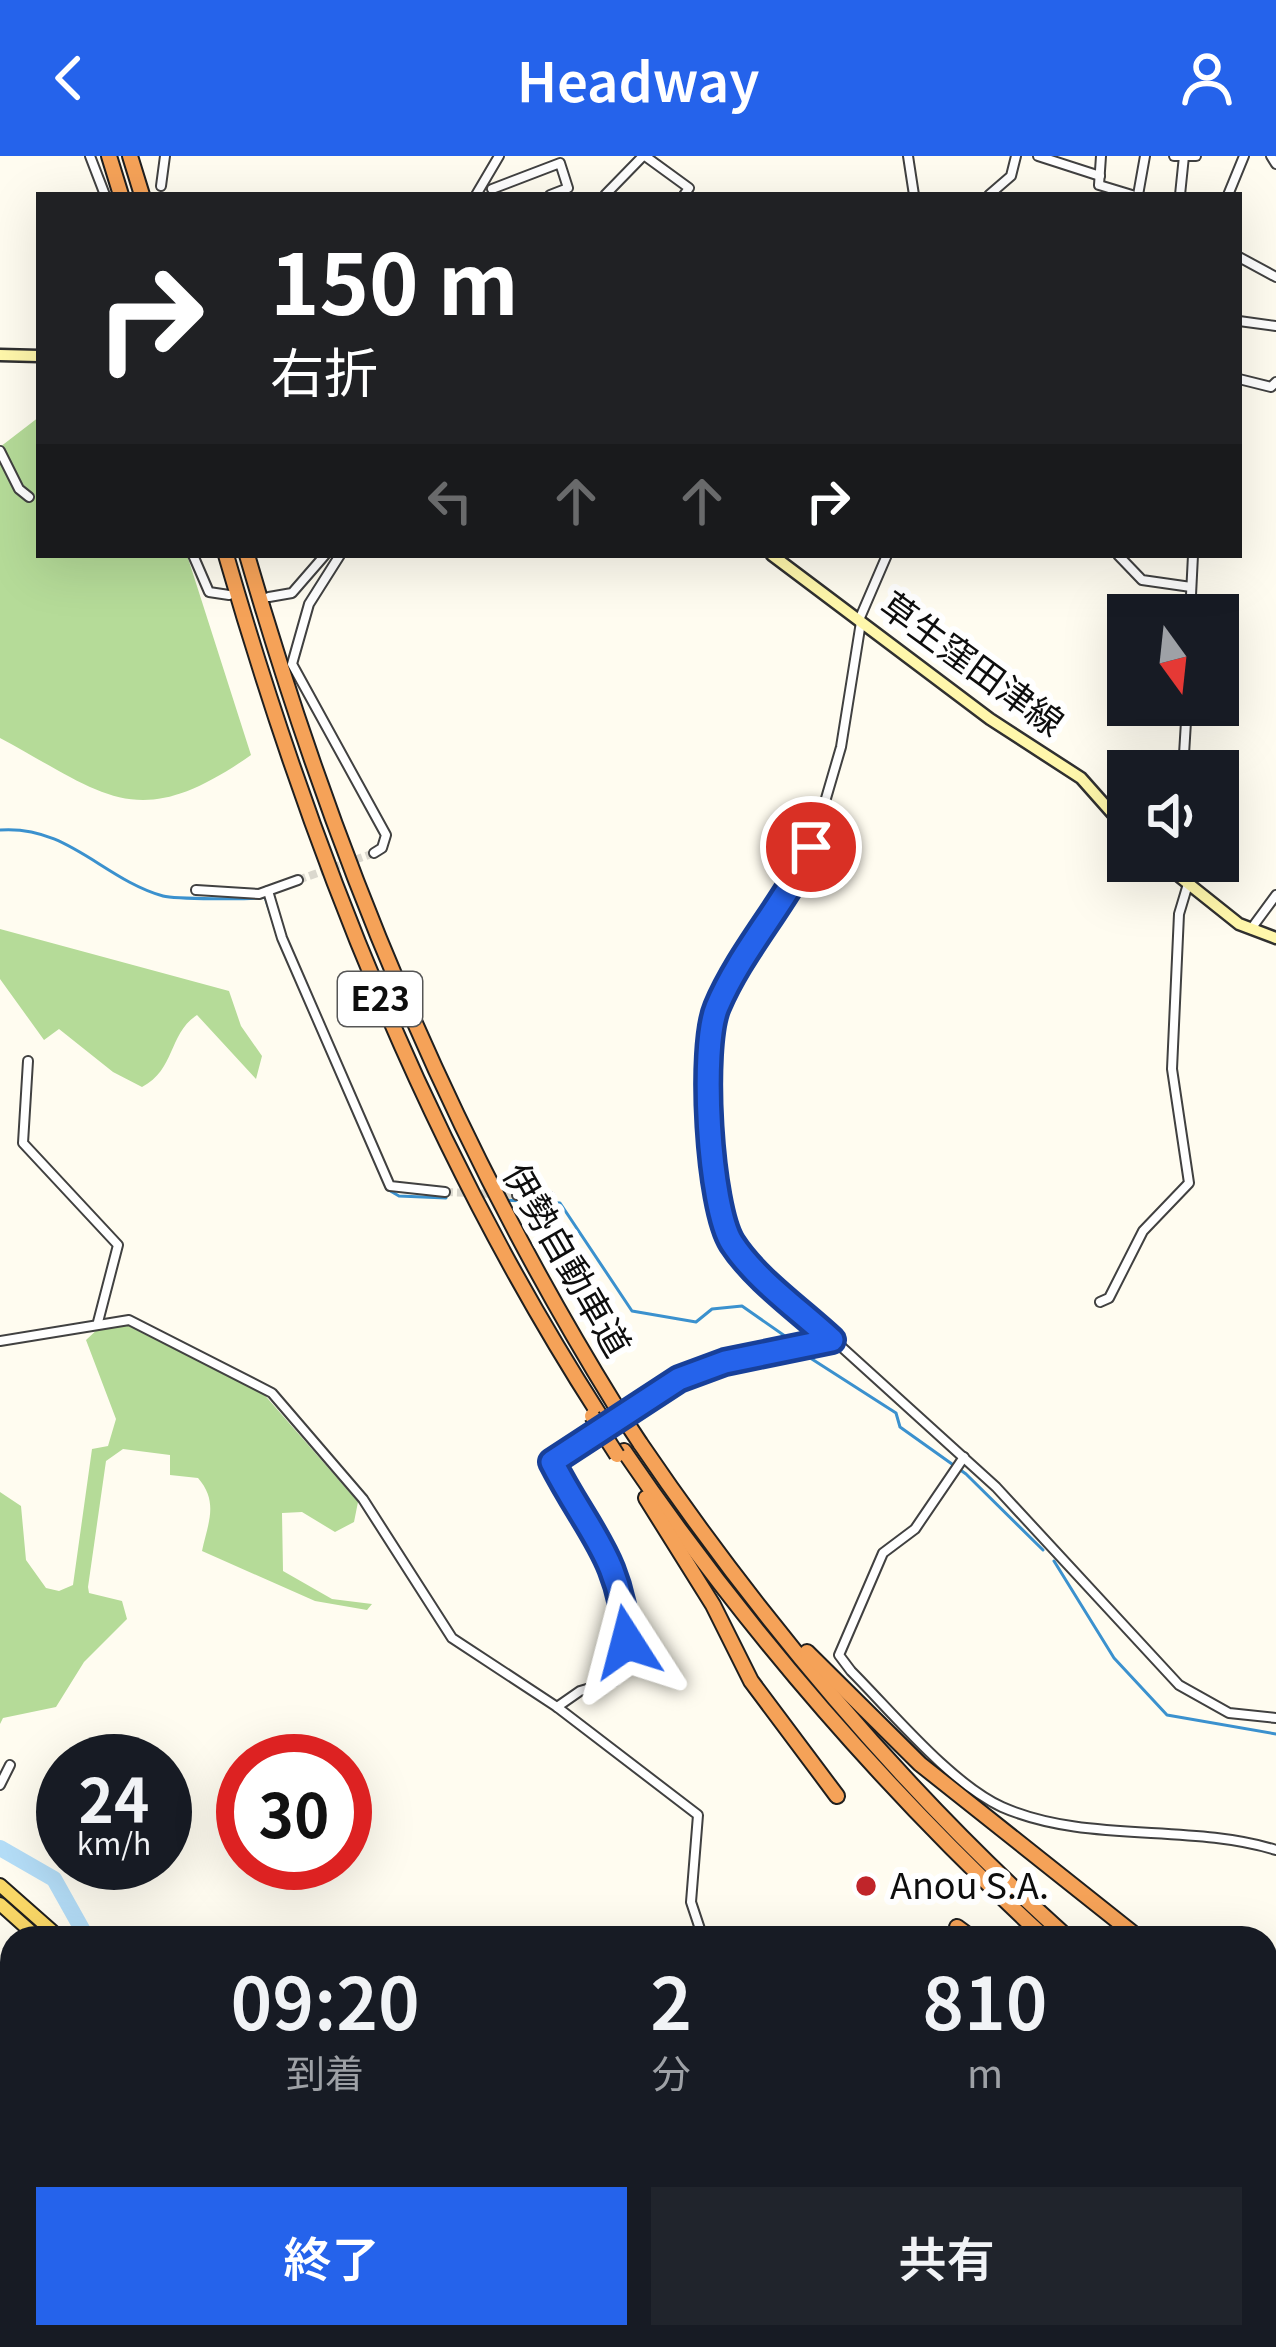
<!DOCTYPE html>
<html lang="ja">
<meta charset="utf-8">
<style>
:root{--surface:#171b24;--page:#20242c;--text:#f1f3f6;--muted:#9ea1a6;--accent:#2563eb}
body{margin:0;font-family:Georgia,"Noto Sans JP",serif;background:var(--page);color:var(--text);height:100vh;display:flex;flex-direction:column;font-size:45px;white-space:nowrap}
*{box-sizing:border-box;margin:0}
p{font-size:39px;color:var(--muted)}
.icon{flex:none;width:66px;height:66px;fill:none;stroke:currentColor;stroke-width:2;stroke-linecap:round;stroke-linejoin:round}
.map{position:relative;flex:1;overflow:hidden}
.sheet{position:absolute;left:0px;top:1770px;width:1278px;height:423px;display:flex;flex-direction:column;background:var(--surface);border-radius:36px 36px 0 0;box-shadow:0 12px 48px #0002}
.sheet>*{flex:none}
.hud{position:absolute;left:36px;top:36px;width:1206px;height:366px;border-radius:0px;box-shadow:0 12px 48px #0002;background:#202124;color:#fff;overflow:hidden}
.needle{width:78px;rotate:165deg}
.buttons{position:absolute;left:1107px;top:438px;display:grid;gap:24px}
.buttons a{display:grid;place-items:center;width:132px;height:132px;border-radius:0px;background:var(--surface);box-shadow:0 12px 48px #0002;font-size:60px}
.speed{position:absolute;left:36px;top:1578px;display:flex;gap:24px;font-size:60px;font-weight:700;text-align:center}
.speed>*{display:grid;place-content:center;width:156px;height:156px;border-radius:50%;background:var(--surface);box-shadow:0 12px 48px #0002;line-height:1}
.speed small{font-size:30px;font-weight:400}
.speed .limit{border:18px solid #d22;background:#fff;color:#111}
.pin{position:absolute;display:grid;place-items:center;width:102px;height:102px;color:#fff;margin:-51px;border:6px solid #fff;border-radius:50%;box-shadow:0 3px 12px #0007}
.me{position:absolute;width:132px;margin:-66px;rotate:351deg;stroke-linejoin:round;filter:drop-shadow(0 0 9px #0008)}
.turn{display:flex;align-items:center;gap:42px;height:252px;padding:0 36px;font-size:54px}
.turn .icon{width:156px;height:156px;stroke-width:2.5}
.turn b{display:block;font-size:84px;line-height:102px}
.lanes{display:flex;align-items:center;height:114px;padding:0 36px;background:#0003;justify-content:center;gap:60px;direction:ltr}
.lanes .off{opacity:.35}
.eta{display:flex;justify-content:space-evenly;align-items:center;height:204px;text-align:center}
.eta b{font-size:72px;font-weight:600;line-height:84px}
.cta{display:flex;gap:24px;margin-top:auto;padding:24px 36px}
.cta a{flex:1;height:138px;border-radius:0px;background:var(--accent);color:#fff;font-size:48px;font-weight:600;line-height:138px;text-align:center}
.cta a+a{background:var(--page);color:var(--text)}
header{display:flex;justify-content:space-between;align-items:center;height:156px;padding:0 36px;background:var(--accent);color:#fff;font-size:54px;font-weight:600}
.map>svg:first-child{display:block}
.forest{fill:#b5db98}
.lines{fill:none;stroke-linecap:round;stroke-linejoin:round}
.stream{stroke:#3b91ce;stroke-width:3}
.river{stroke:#b4ddf7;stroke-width:16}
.street-tunnel{stroke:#dbd8ce;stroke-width:8;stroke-dasharray:8 4;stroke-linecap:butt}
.street-casing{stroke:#414141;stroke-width:12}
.secondary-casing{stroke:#303030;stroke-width:15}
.primary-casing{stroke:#1f1f1f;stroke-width:16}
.highway-casing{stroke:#1f1f1f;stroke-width:18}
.street{stroke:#fff;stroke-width:8}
.secondary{stroke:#fff7ab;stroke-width:10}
.primary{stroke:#f9d766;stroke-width:12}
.highway{stroke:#f5a258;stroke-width:14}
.highway-bridge-casing{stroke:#1f1f1f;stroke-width:18;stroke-linecap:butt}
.highway-bridge{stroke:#f5a258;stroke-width:14}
.route-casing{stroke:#184099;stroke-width:30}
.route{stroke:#2563eb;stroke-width:21}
.poi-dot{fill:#c0252a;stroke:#fff;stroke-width:4.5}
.labels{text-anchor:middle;stroke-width:12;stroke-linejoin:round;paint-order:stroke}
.shield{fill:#fff;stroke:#565656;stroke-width:3}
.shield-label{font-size:33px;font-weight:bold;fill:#0e0e0e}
.street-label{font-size:36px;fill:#0e0e0e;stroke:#fff}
.poi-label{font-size:36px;fill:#0e0e0e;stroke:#fff;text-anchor:start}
</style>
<header><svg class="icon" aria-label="back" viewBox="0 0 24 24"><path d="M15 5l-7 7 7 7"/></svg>Headway<svg class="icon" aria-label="person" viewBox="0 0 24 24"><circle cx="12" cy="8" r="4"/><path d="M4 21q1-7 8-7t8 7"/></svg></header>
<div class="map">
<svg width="1276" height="2191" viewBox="0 0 1276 2191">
<rect width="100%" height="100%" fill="#fffcf0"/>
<g class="forest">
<path d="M39,261v138h148l64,200c-114,80 -145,40 -251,-17v-291z"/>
<path d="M0,773l229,62 12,35 21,30 -6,23 -59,-64c-29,19 -21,54 -55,72l-29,-15 -54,-43 -15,11 -44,-61z"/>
<path d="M122,1167l140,69 96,110 -4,20 -19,10 -33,-20 -20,1 1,58 49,28 40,5 -5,6 -52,-9 -113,-50c6,-28 17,-49 -4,-73l-28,-3v-20l-47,-6 -17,12 -18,126 1,6 33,8 5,18 -43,43 -28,45 -53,11 -3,6v-232l21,14 5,54 20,28 13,3 14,-6 19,-136 16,-3 8,-27 -30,-79 14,-13z"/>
</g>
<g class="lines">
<g class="stream">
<path d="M0,674c68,-5 103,49 163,66 11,3 90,4 102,1l9,27"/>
<path d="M283,794l104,239 12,7 47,2"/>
<path d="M505,1044l55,3 72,108 64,11 16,-13 30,-3 53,37"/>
<path d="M804,1198l92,59 4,14 66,47 77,76"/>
<path d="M1054,1405l60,97 53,57 109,19"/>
</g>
<g class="river">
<path d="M0,1692l54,31 33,59"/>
<path d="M1129,2181l6,10"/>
</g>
<g class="street-tunnel">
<path d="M298,724l76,-27"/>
<path d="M445,1036l72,3"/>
</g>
<defs>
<g id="street">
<path d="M90,0l15,39"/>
<path d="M645,0l44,32 -5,7"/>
<path d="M908,0l6,39"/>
<path d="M1038,0l62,20"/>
<path d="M1101,0l-2,29 33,10"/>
<path d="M1174,0h22"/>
<path d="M1271,0l5,8"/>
<path d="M161,30l4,-30"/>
<path d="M492,33l68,-26 8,25 -18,7"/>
<path d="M476,39l23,-39"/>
<path d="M605,39l38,-39"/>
<path d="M989,39l22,-19 5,-20"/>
<path d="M1138,39l7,-39"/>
<path d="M1180,39l4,-39"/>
<path d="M1228,39l16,-39"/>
<path d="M1239,101l37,20"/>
<path d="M1239,165l37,5"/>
<path d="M1239,223l32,8 5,-5"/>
<path d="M0,295l19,38 10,8"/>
<path d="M193,399l16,37 20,3"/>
<path d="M340,399l-31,49 -17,60 94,171 -4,13 -8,5"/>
<path d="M1118,399l24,25 49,7"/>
<path d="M269,441l23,-4 33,-38"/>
<path d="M1190,459l3,-60"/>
<path d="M859,464l28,-65"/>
<path d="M861,466l-20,125 -26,89 -96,166 -12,33 14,181 10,26 19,22 246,223 183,198 50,28 47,5"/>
<path d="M1183,615l4,-66"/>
<path d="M1182,721l3,-16"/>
<path d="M196,734l63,4 39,-14"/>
<path d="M268,735l14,47 108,248 55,6"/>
<path d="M1251,773l25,-34"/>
<path d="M28,905l-5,82 95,102 -20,77"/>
<path d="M517,1039l33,2"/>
<path d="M1100,1146l9,-4 34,-67 46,-48 -17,-114 7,-155 9,-30"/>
<path d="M0,1185l129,-21 143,73 91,106 89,139 105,69 141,108 -7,87 12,36"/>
<path d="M964,1301l-49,72 -32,24 -44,102 12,16c41,41 99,112 151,136 84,37 187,16 274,43"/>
<path d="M557,1551l23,-16 34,-10c50,-69 -33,-161 -62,-219l127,-83 46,-17 105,-22"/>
<path d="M0,1629l10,-20"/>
<path d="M1266,2032l10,11"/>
<path d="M424,2191l5,-10"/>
<path d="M640,2191l9,-10"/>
</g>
<g id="secondary">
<path d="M0,199l39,1"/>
<path d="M772,399l218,164 91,59 47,53"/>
<path d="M1160,705l79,63 37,14"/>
<path d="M0,1967l12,5"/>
<path d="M0,2076l12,-46"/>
</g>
<g id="primary">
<path d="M0,1729l60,53"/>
<path d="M0,1748l38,34"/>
<path d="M498,2181l13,10"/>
<path d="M513,2181l11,10"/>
</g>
<g id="highway">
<path d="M109,0l12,39"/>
<path d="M130,0l12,39"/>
<path d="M226,399c87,302 202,593 373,859"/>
<path d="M247,399c87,301 203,583 368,850"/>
<path d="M640,1287c123,181 265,349 428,495"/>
<path d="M624,1295c122,179 262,340 421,487"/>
<path d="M646,1342l67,107 38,76 86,115"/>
<path d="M807,1496l113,112 219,174"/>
<path d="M957,1771l15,11"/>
<path d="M1266,1951l10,8"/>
<path d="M1266,1970l10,9"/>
<path d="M1266,1985l10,7"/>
</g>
</defs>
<use href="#street" class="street-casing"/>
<use href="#secondary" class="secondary-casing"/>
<use href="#primary" class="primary-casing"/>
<use href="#highway" class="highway-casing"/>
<use href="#street" class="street"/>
<use href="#secondary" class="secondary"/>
<use href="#primary" class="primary"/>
<use href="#highway" class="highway"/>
<defs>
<g id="highway-bridge">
<path d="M615,1249l25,38"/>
<path d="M592,1260l25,39"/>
</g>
</defs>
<use href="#highway-bridge" class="highway-bridge-casing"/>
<use href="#highway-bridge" class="highway-bridge"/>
</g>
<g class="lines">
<defs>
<path id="route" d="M627,1486c-6,-86 -39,-109 -75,-180l127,-83 46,-17 107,-22c-32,-30 -76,-60 -100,-97 -23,-36 -32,-196 -15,-236 24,-57 69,-104 94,-160"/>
</defs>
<use href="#route" class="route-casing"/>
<use href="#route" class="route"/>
</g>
<circle class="poi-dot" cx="866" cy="1730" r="12"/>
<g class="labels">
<rect class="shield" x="338" y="816" width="84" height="54" rx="9"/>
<g class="shield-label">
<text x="380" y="855">E23</text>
</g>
<g class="street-label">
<text transform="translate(972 508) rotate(36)" y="13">草生窪田津線</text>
<text transform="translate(567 1104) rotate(60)" y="13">伊勢自動車道</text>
</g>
<g class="poi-label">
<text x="890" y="1743">Anou S.A.</text>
</g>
</g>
</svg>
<div class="buttons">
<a><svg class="needle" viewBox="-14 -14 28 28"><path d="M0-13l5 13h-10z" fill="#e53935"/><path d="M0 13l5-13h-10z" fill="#9ea1a6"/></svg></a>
<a><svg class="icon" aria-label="sound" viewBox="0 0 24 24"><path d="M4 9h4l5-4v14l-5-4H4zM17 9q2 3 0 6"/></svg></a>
</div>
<div class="speed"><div>24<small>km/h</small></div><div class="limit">30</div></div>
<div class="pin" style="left:811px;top:691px;background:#d93025"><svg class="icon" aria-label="arrive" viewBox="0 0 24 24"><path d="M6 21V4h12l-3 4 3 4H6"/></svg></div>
<svg class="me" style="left:627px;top:1486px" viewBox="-20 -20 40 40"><path d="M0-17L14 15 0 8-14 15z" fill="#2563eb" stroke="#fff" stroke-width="4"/></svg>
<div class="hud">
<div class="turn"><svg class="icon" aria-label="right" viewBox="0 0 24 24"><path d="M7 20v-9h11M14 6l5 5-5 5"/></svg><div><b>150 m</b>右折</div></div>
<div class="lanes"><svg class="icon off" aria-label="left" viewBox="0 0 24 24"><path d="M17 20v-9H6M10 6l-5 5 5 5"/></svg><svg class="icon off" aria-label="ahead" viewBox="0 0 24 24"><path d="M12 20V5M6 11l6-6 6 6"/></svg><svg class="icon off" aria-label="ahead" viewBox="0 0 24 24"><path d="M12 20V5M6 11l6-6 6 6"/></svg><svg class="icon" aria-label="right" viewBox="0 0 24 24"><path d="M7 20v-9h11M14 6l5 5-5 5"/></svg></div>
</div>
<section class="sheet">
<div class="eta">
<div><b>09:20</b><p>到着</p></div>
<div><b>2</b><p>分</p></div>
<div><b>810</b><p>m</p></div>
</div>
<div class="cta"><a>終了</a><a>共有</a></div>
</section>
</div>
